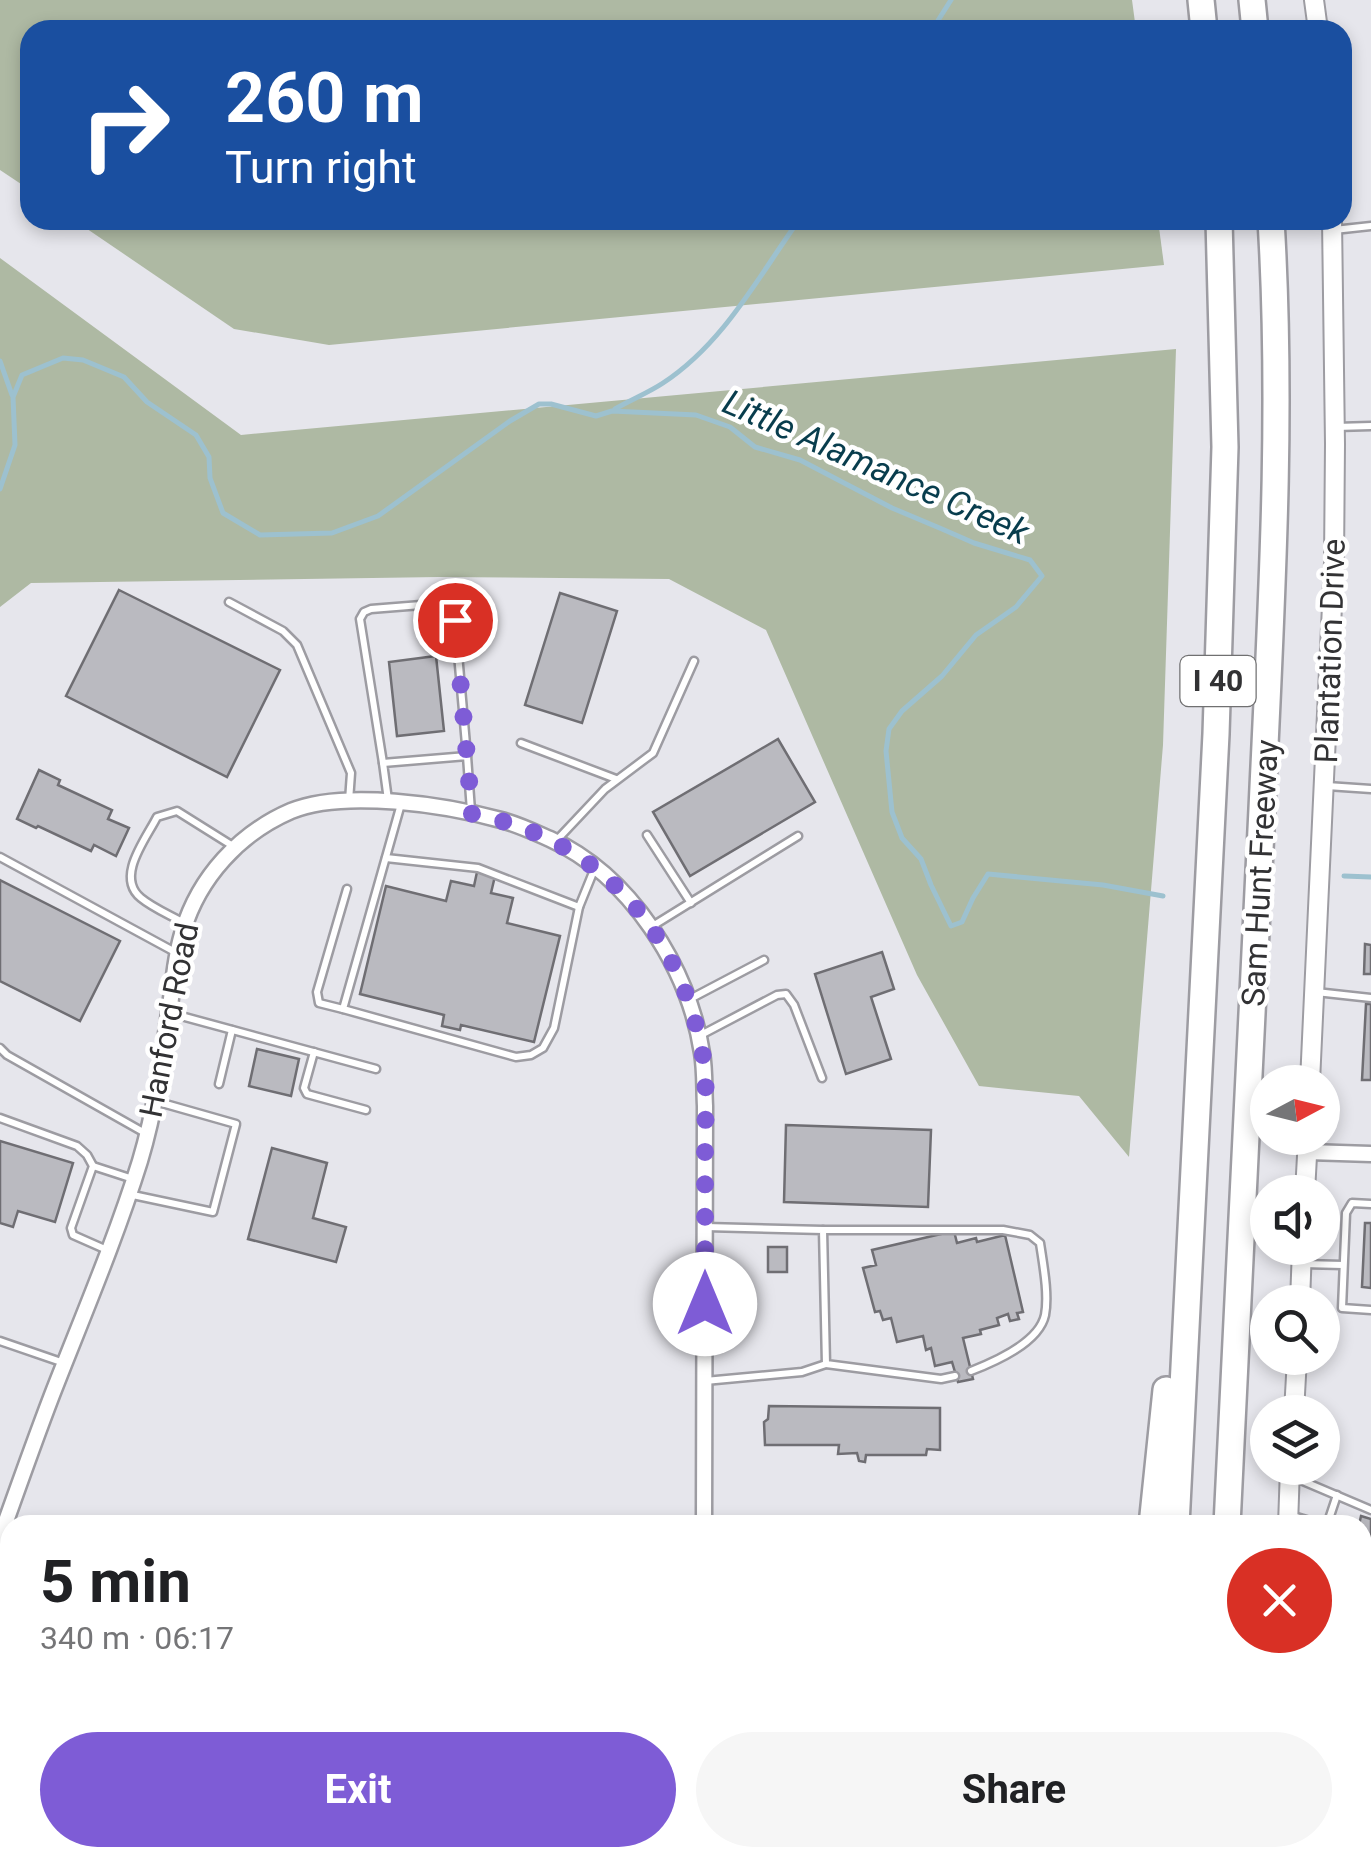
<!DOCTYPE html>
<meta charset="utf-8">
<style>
:root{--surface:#fff;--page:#f6f6f6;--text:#202124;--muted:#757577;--accent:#7e5cd6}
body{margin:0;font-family:Roboto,sans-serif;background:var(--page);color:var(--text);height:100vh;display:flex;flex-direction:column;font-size:38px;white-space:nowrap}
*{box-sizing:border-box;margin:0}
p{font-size:32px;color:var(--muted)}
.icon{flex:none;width:55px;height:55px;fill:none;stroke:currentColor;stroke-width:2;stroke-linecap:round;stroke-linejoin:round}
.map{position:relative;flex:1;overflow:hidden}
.side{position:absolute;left:0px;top:1515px;width:1372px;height:352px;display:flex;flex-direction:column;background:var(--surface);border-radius:30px 30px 0 0;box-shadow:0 5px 15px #0003}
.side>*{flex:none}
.hud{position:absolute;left:20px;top:20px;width:1332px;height:210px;border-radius:30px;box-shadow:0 5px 15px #0003;background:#1a4fa0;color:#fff;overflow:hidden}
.needle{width:65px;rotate:83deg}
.buttons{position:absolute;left:1250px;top:1065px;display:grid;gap:20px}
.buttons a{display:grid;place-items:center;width:90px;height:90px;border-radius:50%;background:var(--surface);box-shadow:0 5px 15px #0003;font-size:50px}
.pin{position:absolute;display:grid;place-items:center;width:85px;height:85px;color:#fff;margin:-42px;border:5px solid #fff;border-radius:50%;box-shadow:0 2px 10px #0007}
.me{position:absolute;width:110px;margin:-55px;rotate:0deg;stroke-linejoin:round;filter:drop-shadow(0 0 8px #0008)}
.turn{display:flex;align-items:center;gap:35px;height:210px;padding:0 40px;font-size:45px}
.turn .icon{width:130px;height:130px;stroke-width:2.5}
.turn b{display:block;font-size:70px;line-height:85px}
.round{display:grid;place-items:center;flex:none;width:105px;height:105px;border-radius:52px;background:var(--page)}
.overview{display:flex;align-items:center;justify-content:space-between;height:170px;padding:0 40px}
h1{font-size:60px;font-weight:700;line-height:75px}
.cta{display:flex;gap:20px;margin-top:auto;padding:20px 40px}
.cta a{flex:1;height:115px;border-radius:60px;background:var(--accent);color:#fff;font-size:40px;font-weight:700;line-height:115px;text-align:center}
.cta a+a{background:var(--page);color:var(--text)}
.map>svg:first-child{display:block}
.green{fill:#aeb9a3}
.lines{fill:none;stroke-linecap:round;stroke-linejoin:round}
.stream{stroke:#9dc1cf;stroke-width:5}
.building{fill:#babac0;stroke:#6f6e73;stroke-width:2.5}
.service-casing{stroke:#9d9ca2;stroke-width:11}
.minor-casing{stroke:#9d9ca2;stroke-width:19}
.tertiary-casing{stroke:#9d9ca2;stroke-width:22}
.motorway-casing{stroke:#9d9ca2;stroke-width:30}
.service{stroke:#fff;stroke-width:6}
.minor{stroke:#fff;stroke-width:14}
.tertiary{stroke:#fff;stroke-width:18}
.motorway{stroke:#fff;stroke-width:25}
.route{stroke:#7e5cd6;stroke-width:18;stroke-dasharray:0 32.4}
.labels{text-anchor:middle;stroke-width:9;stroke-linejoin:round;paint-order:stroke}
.shield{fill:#fff;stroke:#707071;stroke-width:2.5}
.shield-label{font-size:30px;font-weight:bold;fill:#323234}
.street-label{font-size:32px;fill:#323234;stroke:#fff}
.water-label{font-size:35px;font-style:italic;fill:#083d4d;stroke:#fff}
</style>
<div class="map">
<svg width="1371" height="1866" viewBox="0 0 1371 1866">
<rect width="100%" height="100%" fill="#e6e6ec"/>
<g class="green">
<path d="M0,0h1132l4,30h-1106v160l-30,-20z"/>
<path d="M74,220h1084l6,45 -835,80 -95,-16z"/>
<path d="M0,258l241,177 935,-86 -13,396 -34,412 -50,-61 -100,-10 -62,-111 -151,-345 -97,-51 -230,-2 -408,6 -31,24z"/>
</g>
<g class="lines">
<g class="stream">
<path d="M932,30l19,-30"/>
<path d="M0,361l12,34"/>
<path d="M615,409c15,-9 33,-16 48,-26 61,-40 95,-106 136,-163"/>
<path d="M0,489l15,-44 -2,-48 9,-22 41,-17 20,2 41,17 23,25 49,33 13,22 1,21 13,35 37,22 72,-2 46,-17 132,-95 29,-17h12l45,12 16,-5 84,4 34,12 25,20 45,13 92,48 50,21 32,14 56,17 12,16 -26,31 -40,28 -34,41 -40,35 -13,18 -3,22 6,61 10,26 19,21 10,26 20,41 11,-4 11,-24 15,-24 115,11 60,11"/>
<path d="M1344,876l27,1"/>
</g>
</g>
<g class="building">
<path d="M119,590l161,80 -53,107 -161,-81z"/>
<path d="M560,593l57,18 -35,112 -57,-18z"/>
<path d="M436,656l8,75 -47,5 -8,-74z"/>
<path d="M778,739l37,63 -125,74 -37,-64z"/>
<path d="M39,770l21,10 -2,5 54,25 -4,9 21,9 -13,28 -22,-11 -3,6 -53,-25 -2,2 -19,-9z"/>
<path d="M477,872l18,4 -4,17 22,5 -6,25 53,13 -26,106 -73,-17 -1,5 -18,-4 2,-11 -84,-21 26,-108 60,15 5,-20 23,5z"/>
<path d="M0,880l120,61 -40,80 -80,-40z"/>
<path d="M1365,944l6,1v29h-7z"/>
<path d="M882,952l12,37 -23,8 20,62 -45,15 -31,-100z"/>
<path d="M1366,1004h5v76h-9z"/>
<path d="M257,1049l42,10 -8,37 -42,-10z"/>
<path d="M786,1125l145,5 -3,77 -144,-5z"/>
<path d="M0,1141l73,22 -18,59 -37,-11 -5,16 -13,-4z"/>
<path d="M272,1148l55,15 -14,55 33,9 -10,35 -88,-23z"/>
<path d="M1365,1223h6v65l-9,-1z"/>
<path d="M954,1231l3,12 19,-5 1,4 28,-7 18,77 -6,1 2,6 -9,2 -2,-7 -11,4 2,7 -19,5 1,4 -18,4 10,41 -15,3 -6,-20 -17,4 -4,-18 -5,2 -3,-14 -26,6 -6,-24 -8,2 -3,-9 -5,1 -12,-44 13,-3 -4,-15z"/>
<rect x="768" y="1247" width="19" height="25"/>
<path d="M769,1406l171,2v42l-13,-1 -1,6h-60l-1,7 -6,-1 -2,-8 -19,1 1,-9h-74l-1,-23 4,-3z"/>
<path d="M1361,1516l10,3v50l-9,-3v-41h-3z"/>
<rect x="1362" y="1607" width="9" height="77"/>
<path d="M279,1858h122l-5,8h-101z"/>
<path d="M700,1858h52l18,8h-74z"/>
</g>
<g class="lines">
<defs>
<g id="service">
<path d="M1334,230l37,-4"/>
<path d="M1336,427l35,-1"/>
<path d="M229,602l54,29 14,14 54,128 -2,28"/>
<path d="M521,743l95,36"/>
<path d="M383,763l-23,-144 4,-7 7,-3 75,-6 5,4 4,13 12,136"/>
<path d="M1327,786l44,3"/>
<path d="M388,800l-5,-37 84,-7 4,55"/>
<path d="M401,804l-58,205 173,48 15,-2 12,-7 11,-20 25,-121 15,-37"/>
<path d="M647,835l44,68"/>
<path d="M556,841l49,-52 48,-36 41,-92"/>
<path d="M0,857l175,95"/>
<path d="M386,858l92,10 101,39"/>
<path d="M184,923c-14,-8 -31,-15 -43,-25 -26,-21 5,-59 16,-81l20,-6 59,37"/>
<path d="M651,927l147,-91"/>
<path d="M1316,992l55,6"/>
<path d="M690,999l74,-39"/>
<path d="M343,1009l-24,-6 -2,-11 30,-103"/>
<path d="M170,1013l206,56"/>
<path d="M699,1036l78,-41 9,-1 8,11 28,73"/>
<path d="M0,1048l7,7 138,78"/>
<path d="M314,1052l-10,36 3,6 59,16"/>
<path d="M219,1084l13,-54"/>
<path d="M0,1118l77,28 10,9 6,11 -22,62 2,7 34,15"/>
<path d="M93,1166l40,13"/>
<path d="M128,1194l85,18 23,-88 -81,-23"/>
<path d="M1371,1204l-19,-1 -6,10 -4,95 29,2"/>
<path d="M706,1227l117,3 3,134 115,15 14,-3"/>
<path d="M823,1230h180l27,5 10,8c3,21 9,51 5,72 -6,28 -51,47 -74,56"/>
<path d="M1303,1264l40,1"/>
<path d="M0,1341l64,22"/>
<path d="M705,1381l97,-9 24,-8"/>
<path d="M1291,1476l80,34"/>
<path d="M1290,1515l33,10"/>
<path d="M1327,1525l10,-30"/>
<path d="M1362,1569l9,3"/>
<path d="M1362,1595l9,3"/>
<path d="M1362,1725h9"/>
<path d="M1362,1785l9,1"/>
<path d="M0,1849h10"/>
<path d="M35,1858l12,8"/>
<path d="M1347,1858l1,8"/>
<path d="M436,1866l5,-8"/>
</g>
<g id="minor">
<path d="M1308,1152l63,2"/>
<path d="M0,1538c17,-48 34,-96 52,-143 30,-77 63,-154 88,-234 15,-50 23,-104 30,-156 4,-24 5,-51 13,-74 16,-54 57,-98 108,-120 53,-22 155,-6 210,9 16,4 33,12 49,19 80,36 139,129 152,214 3,17 2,36 3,53l-1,419"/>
<path d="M630,1866l4,-8"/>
</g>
<g id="tertiary">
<path d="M1314,0l4,30"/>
<path d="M1310,1082l24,-520 1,-118 -3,-224"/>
<path d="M1305,1192l3,-54"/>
<path d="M1300,1302l2,-54"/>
<path d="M1294,1412l3,-54"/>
<path d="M1288,1525l2,-57"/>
<path d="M0,1708l10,8"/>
<path d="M186,1858l10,8"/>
<path d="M1284,1858l1,8"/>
</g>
<g id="motorway">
<path d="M1201,0l3,30"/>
<path d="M1252,0l3,30"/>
<path d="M1152,1525l14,-135"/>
<path d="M1176,1525l40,-791 9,-287 -6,-227"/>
<path d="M1227,1525c12,-239 24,-478 35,-716 9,-197 21,-392 9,-589"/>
<path d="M1244,1858l1,8"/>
<path d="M1045,1866l4,-8"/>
<path d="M1160,1866v-8"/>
<path d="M1209,1866l1,-8"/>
</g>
</defs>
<use href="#service" class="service-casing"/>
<use href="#minor" class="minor-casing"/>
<use href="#tertiary" class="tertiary-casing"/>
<use href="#motorway" class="motorway-casing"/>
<use href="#service" class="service"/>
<use href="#minor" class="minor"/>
<use href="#tertiary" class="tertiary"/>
<use href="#motorway" class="motorway"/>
</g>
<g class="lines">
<path class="route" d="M455,620l17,194c124,23 206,114 230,237 6,32 3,67 3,99 0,51 0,103 0,154"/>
</g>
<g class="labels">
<rect class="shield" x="1180.5" y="656" width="75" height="50" rx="8"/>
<g class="shield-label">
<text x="1218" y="691">I 40</text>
</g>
<g class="street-label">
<text transform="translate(1330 651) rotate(-88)" y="11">Plantation Drive</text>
<text transform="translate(1260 873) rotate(-87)" y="11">Sam Hunt Freeway</text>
<text transform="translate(169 1020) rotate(-79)" y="11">Hanford Road</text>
</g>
<g class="water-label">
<text transform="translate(876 467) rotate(24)" y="12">Little Alamance Creek</text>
</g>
</g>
</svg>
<div class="buttons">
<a><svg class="needle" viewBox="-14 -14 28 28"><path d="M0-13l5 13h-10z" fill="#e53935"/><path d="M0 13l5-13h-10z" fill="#757577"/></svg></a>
<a><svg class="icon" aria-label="sound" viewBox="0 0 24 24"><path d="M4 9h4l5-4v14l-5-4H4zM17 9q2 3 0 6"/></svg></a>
<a><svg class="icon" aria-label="search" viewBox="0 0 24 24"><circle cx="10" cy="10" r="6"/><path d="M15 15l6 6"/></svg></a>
<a><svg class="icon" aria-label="layers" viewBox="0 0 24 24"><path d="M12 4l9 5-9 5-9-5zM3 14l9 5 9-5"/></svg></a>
</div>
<div class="pin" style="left:455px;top:620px;background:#d93025"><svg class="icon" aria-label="arrive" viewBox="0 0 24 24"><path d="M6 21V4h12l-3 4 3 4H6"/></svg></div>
<svg class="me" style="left:705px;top:1304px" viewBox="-20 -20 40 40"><circle r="19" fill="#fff"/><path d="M0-13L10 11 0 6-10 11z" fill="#7e5cd6"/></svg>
<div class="hud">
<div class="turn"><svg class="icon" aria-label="right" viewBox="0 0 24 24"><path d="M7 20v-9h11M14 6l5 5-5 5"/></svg><div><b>260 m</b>Turn right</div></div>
</div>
<section class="side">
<div class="overview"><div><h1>5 min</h1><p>340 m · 06:17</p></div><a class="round" style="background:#d93025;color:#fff"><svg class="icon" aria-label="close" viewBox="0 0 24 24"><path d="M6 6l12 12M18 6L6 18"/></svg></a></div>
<div class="cta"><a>Exit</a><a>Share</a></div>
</section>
</div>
